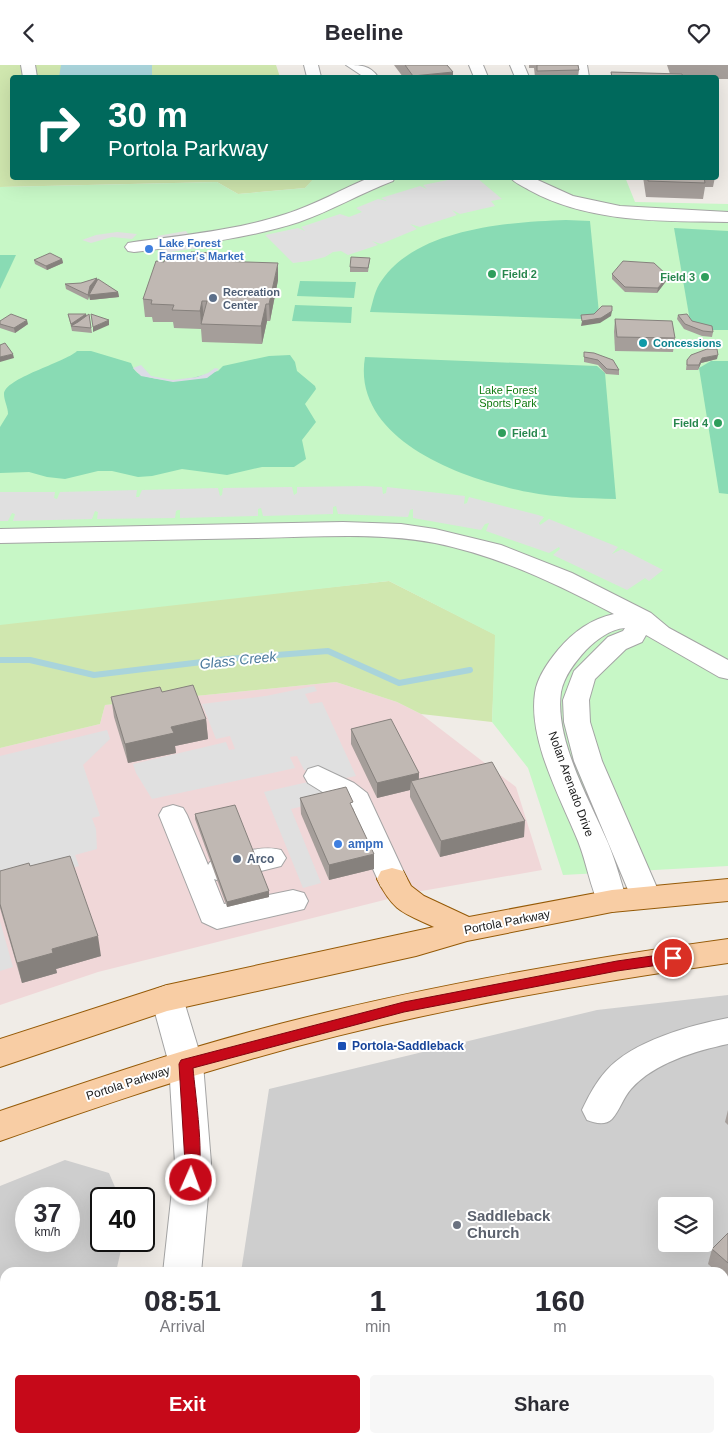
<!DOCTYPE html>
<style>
:root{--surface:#fff;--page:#f7f7f7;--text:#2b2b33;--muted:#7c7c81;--accent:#c60919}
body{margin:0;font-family:Helvetica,sans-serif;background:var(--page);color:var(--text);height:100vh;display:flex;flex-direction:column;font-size:19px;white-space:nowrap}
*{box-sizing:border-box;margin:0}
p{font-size:16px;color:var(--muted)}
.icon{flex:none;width:28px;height:28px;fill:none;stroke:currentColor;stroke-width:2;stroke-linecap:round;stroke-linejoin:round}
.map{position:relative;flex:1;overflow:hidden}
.side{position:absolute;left:0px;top:1202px;width:729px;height:176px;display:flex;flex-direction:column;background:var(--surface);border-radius:15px 15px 0 0;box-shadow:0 5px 20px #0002}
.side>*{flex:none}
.guide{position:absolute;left:10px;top:10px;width:709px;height:105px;border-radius:5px;box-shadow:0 5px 20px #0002;background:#00695c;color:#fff;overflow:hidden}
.buttons{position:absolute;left:658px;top:1132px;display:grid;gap:10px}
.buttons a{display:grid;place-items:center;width:55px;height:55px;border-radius:5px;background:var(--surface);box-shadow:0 5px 20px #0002;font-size:25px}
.speed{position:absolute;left:15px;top:1122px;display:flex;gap:10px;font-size:25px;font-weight:700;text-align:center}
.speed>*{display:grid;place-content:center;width:65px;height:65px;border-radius:50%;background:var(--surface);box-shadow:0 5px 20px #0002;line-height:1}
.speed small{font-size:12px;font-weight:400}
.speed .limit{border:2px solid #111;border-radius:8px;background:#fff;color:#111}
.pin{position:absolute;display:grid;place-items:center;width:42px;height:42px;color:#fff;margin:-21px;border:2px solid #fff;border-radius:50%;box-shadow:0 1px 5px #0007}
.me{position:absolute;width:55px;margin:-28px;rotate:2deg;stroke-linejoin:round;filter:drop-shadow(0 0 4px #0008)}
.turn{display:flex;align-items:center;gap:18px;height:105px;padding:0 15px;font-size:22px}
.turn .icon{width:65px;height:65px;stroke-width:2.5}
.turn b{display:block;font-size:35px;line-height:42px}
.eta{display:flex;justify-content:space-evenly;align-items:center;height:85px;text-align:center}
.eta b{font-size:30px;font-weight:600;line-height:35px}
.action{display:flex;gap:10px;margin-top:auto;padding:10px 15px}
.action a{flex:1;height:58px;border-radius:5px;background:var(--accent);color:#fff;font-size:20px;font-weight:600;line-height:58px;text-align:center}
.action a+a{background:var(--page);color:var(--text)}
header{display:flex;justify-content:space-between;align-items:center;height:65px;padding:0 15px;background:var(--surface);font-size:22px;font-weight:600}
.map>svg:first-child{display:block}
.commercial{fill:#f0d7d8}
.religious{fill:#cecece;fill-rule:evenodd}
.grass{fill:#d0e7af}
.park{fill:#c7f7c6}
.pitch{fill:#89dbb4}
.parking{fill:#e0e0e0}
.plaza{fill:#dbdce6}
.water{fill:#a9d4db}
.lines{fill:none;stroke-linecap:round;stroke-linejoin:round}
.stream{stroke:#a9d4db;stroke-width:6}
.minor-casing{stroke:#a4a4a4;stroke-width:2}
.major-casing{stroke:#955a07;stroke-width:2}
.minor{fill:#fff;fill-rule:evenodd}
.major{fill:#f8cda4;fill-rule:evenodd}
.wall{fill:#a59e9a}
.shaded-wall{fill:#86817d}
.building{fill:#c0b8b3;stroke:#86817d}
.route{fill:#c60919;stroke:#810610}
.shop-dot{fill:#3f7fe0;stroke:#fff;stroke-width:2}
.leisure-dot{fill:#2e9e5b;stroke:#fff;stroke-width:2}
.service-dot{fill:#5c6f8a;stroke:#fff;stroke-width:2}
.culture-dot{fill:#0f9aa8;stroke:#fff;stroke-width:2}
.transit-dot{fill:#1a4fb4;stroke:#fff;stroke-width:2}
.worship-dot{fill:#6b7280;stroke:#fff;stroke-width:2}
.labels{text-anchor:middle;stroke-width:4;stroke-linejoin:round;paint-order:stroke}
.far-shop-label{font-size:11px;font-weight:bold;fill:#366cbe;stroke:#fff;text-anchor:start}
.far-leisure-label{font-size:11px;font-weight:bold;fill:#27864d;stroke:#fff;text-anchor:start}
.far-service-label{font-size:11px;font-weight:bold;fill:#4e5e75;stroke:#fff;text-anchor:start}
.far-culture-label{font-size:11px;font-weight:bold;fill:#0d838f;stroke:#fff;text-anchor:start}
.far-park-label{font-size:11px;fill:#117b11;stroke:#fff}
.street-label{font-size:12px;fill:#202020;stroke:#fff}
.shop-label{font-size:12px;font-weight:bold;fill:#366cbe;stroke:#fff;text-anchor:start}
.service-label{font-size:12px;font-weight:bold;fill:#4e5e75;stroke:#fff;text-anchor:start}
.transit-label{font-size:12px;font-weight:bold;fill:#164399;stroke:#fff;text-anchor:start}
.water-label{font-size:14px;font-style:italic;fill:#4a799c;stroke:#fff}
.near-worship-label{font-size:15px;font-weight:bold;fill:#5b616d;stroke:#fff;text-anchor:start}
</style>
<header><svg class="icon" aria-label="back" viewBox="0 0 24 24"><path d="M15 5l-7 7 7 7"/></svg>Beeline<svg class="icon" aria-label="heart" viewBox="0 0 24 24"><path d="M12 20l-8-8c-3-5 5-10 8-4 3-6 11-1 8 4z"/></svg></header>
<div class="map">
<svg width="728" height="1378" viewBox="0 0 728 1378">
<rect width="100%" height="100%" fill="#f0ece7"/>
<path class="commercial" d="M336,617l61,20 24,12 95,73 26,83 -126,22 -318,80 -98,33v-257l100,-24 5,-19z"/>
<g class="religious">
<path d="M728,930v448h-513l1,-4h508v-166l-483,-1 28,-183 328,-79zM666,1141h38v38h-38z"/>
<path d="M65,1095l44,13 11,26h-19v42h22l-7,31 -111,1v166h77v4h-82v-257zM26,1134h43v42h-43z"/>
</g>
<g class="grass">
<path d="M0,0h276l4,12h-268v100l303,1 -10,10 -67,6 -21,-12 -217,5z"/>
<path d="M389,516l107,54 -4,87 -71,-8 -24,-12 -61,-20 -231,23 -5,19 -100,24v-126z"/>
</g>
<path class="park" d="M315,112h310l10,25 93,2v662l-165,9 -35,-107 -36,-46 3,-87 -106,-54 -389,44v-438l217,-5 21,12 67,-6z"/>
<g class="pitch">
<path d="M566,155l24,1 9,92 -16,6 -213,-7c3,-11 5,-23 12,-32 36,-52 127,-58 184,-60z"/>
<path d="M674,163l54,3v99h-21l-17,-9z"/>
<path d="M0,190h16l-16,34z"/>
<path d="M300,216l56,1 -2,16 -57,-2z"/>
<path d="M295,240l57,2 -1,16 -59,-2z"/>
<path d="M77,286h14l40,12c4,10 7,11 17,14 29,7 41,2 70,-6l5,-5 46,-10 21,-1 5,7 2,9 18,15 1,3 -11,15 11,18 -14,18 4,19 -12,8h-32l-35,8 -45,-6 -30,7 -14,1 -26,-6h-14l-33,8 -18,-2 -18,-5 -29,1v-46l8,-13c0,-7 -4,-13 -4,-20 1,-16 60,-31 73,-43z"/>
<path d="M365,292l232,9 8,7 11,126c-30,-1 -59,-1 -88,-7 -64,-12 -177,-52 -163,-135z"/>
<path d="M711,296h17v133l-9,-1 -20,-125z"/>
</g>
<g class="parking">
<path d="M458,113h19l25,21 -11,2 4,5 -35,8 -8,-4 5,5 -37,12 -10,-3 7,5 -36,15 -9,-3 6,4 -30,10 -7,-4 -8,1 -8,5 -16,4 -16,2 -28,-28 33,-7 7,3 -4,-4 39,-13 9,3 13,-5 -6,-4 22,-9 9,2 -6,-3 39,-12 7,3 -4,-4z"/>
<path d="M186,166l13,17 -35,5 -7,-17z"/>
<path d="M117,167l20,2 -5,5 -20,-2 -21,6 -9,-3 14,-5z"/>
<path d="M365,421l17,1 1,7 3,-1 1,-6 69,8 9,1 -1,8 3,-1 2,-6 69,18 6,2 -5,6 1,2 9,-6 69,28 -6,7 10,-5 41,21 -14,11 -4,-3 -18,12 -74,-35 7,-6 -1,-2 -10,6 -63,-22 3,-8 -4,1 -4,6 -68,-12v-9l-3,1 -2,7 -70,-3 -2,-8 -3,1v7l-70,2 -2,-8 -3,1v7l-78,2v-8h-2l-2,1 -1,7 -78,1 1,-7 -3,-1 -3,8 -79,2 2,-7 -3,-1 -4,8h-8v-29h55l-1,6 3,1 3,-7 77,-2 -1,7h3l3,-7 76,-2 2,8 2,-1 1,-7 69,-1 2,8 3,-2v-6z"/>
<path d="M314,621l3,5 -12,3 5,10 12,-2 34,74 -15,3 -37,-9 -7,-14 -7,1 5,11 -143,31 -16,-26 -3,-9 93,-22 3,8 6,-1 -5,-13 -14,3 -14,-35 64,-8z"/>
<path d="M107,665l3,9 -27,26 17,51 -8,2 4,11 1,20 -22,6 4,11 -75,20 -4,-12v-118z"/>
<path d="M308,717l25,17 -42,10 30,74 -18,5 -39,-96z"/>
<path d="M0,856l13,46 -13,4z"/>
</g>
<path class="plaza" d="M141,300l10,11 22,4 24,-3 11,-4 7,-5 4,1 -12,9 -34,4 -32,-6 -8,-8z"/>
<path class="water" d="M61,0h91v12h-93z"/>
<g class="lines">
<path class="stream" d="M0,595h30l64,15 133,-16 101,-8 71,32 71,-13"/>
<defs>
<g id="minor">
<path d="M21,0h14l2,12h-14z"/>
<path d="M304,0h14l3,12h-14z"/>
<path d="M346,0c14,0 24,0 32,12h-14z"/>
<path d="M469,0h14l5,12h-14z"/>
<path d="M510,0h14l5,12h-14z"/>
<path d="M573,0h14l2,12h-14z"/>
<path d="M371,112h24l-2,4c-32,12 -62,30 -94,41 -53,17 -110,23 -165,30l-6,-1 -3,-4 3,-4 6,-1c51,-7 103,-12 152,-28 29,-9 56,-25 85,-37z"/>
<path d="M510,112h21l42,19 47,10 108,6v10c-66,-1 -140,1 -199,-32 -6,-4 -15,-7 -19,-13z"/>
<path d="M343,457l58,2 34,5 66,16 71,28 79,40 18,15 59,32v19l-9,-2 -73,-42 -4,7 -16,7 -31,30 -6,21 1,22 12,39 59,136 -4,8 -11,3 -11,-3 -4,-8 -57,-136 -10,-39 -1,-22 11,-29 34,-34 15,-6 2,-3c-15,1 -29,12 -39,22 -11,12 -22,26 -25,42 -7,47 29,109 47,151 8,19 13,39 19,58l-4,8 -11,3 -11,-3c-11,-21 -14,-46 -23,-68 -17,-42 -50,-101 -43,-148 2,-15 13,-31 23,-43 15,-18 33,-31 56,-36 -57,-30 -115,-58 -179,-71 -58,-11 -119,-6 -178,-5 -85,2 -171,3 -257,5v-14z"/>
<path d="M318,701l36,17 13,10 40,86 -4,8 -11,3 -11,-3 -36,-81 -37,-23 -4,-7 4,-7z"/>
<path d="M173,740l10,3 4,7 21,50 2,-3c20,-6 50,-18 71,-12l5,8 -5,8 -61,15 -6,-2 10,25 69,-14 11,3 4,8 -4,8 -87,20 -15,-7 -43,-107 4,-7z"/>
<path d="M167,920l11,4 5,9 20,66 8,99 -10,110h-38l12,-110 -6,-99 -18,-66 5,-9z"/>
<path d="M728,953v26c-33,7 -74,19 -97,45 -8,9 -11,21 -19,30 -7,7 -17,4 -25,1l-5,-10c6,-13 14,-28 24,-39 26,-30 85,-46 122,-53z"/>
<rect x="129" y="1374" width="40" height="4"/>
</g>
<g id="major">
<path d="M392,803l11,3 8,15 13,10 45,21 143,-27 116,-11v22l-116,11 -145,29 -51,15 -249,55 -167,56v-28l167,-54 267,-58c-32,-15 -40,-15 -57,-48l4,-8z"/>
<path d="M728,874v24c-161,23 -321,51 -477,96 -85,24 -168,53 -251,82v-30c84,-28 167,-57 253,-80 156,-42 315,-70 475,-92z"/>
</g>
</defs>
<use href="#minor" class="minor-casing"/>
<use href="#major" class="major-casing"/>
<use href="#minor" class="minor"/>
<use href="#major" class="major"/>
</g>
<g class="wall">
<path d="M394,0h53l6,7v5h-50z"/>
<path d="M529,0h49l1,5 -1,7h-43l-1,-9h-5z"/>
<path d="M667,0h61v14h-12v-2h-105v-5l59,2z"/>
<path d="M643,112h72l-2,10h-8l-2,12 -57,-2z"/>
<path d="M370,193l-2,14h-18v-5z"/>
<path d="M62,194l1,4 -16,7 -12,-6 -1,-4z"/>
<path d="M217,196l61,19 -8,41h-3l-5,23 -60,-2 -1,-13 -27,-1 -1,-6h-20l-1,-5h-7l-2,-18z"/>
<path d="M612,209l55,6 -10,13 -32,-1 -13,-13z"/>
<path d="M97,213v2l21,12 1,5 -29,3 -1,-5 -1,5 -22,-11 -1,-5 16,-1z"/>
<path d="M68,249h18l1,2 2,-2 3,19 -20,-2z"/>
<path d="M678,250l14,6 21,11 -1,5 -10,-1 -18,-7 -7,-10z"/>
<path d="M615,254l60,19 -2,14 -58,-1 -1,-19z"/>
<path d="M0,256l28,3 -13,9 -15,-5z"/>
<path d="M584,287l35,18v5l-13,-1 -8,-9 -14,-3z"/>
<path d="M717,294l-16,4 -3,7h-12l1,-10z"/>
<path d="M162,627l44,27 2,20 -33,7 1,7 -48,10 -14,-46 -3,-20z"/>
<path d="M351,664l68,44v6l105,58 -84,20 -30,-60v-7l-33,8 -26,-54z"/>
<path d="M300,733l53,10 21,61 -45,11 -28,-66z"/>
<path d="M195,749l74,83 -42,10 -32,-88z"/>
<path d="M30,801l71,90 -45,13 1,4 -35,10 -22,-75v-37z"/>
<path d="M728,1045v15l-3,-3z"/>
<path d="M728,1168v48l-4,-3v-5h-6l-10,-9 4,-15z"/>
</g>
<g class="shaded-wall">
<path d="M453,7v5h-40v-1z"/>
<path d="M62,194l1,4 -16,7 -1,-4z"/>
<path d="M278,198v17l-8,41 -1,-17z"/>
<path d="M668,211l-1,4 -10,13 1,-5z"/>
<path d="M97,213l1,5 -7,8 -2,4 29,-3 1,5 -29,3 -1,-5 -1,5v-5l2,-9z"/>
<path d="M202,236l2,18 -3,5 -1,-13z"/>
<path d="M266,239l1,17 -5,23 -1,-18z"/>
<path d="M612,246l-1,5 -11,7 -19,3 1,-5z"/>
<path d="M86,249l1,5 -15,7 -1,-2z"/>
<path d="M27,255l1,4 -13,9 -1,-5z"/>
<path d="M109,255v5l-16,7v-5z"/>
<path d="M13,289l1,4 -14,4v-5z"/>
<path d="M718,290l-1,4 -16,4 -3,7 1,-5 3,-7z"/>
<path d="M206,654l2,20 -33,7 1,7 -48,10 -3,-19 46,-17z"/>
<path d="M419,708l-1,15 -7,-7 -1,9 -33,8v-15z"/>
<path d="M525,756l-1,16 -84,20 1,-16z"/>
<path d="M374,789v15l-45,11v-15z"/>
<path d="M269,826v6l-42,10v-5z"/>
<path d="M98,871l3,20 -45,13 1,4 -35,10 -5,-20 35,-14z"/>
</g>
<g class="building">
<path d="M405,0h42l6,7 -40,4z"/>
<path d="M537,0h41l1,5 -42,1z"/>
<path d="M611,7l71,2 1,3h-71z"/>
<path d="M648,112h56l1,6 -57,-2z"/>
<path d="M191,187l26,1 -2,8 63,2 -9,41h-3l-5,22 -60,-2 6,-23h-5l-2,10 -28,-1 2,-5 -23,-1 1,-4 -9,-1 13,-38 8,1 2,-6h24z"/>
<path d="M50,188l12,6 -16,7 -12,-6z"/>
<path d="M351,192l19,1 -2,10 -18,-1z"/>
<path d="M623,196l31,2 14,13 -10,12 -33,-1 -13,-13z"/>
<path d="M97,213l-7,8 -2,9 -23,-11 16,-1z"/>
<path d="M98,214l20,13 -29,3z"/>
<path d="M602,241h10v5l-11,7 -19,3 -1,-6 13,-1z"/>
<path d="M11,249l16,6 -13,8 -14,-4v-3z"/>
<path d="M68,249h18l-15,10z"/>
<path d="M89,249l2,14 -20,-2 7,-4z"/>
<path d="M91,249l18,6 -16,7z"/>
<path d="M687,249l5,7 20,5 1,6 -10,-1 -18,-7 -7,-9z"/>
<path d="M615,254l57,2 3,17 -58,-1z"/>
<path d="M5,278l8,11 -13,3v-12z"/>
<path d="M707,284h10l1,6 -16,3 -3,7h-12v-5l4,-5z"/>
<path d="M584,287l10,1 19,7 6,10 -12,-1 -9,-9 -14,-3z"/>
<path d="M193,620l13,34 -35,8 3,6 -49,11 -14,-47 49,-10 2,5z"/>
<path d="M391,654l28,54 -42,10 -26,-54z"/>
<path d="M492,697l33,59 -84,20 -30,-60z"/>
<path d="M346,722l7,15 -3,1 24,51 -45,11 -29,-67z"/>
<path d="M235,740l34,86 -42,11 -32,-88z"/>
<path d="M70,791l28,80 -46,13 1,4 -36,10 -17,-59v-33l29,-8 1,3z"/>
<path d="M728,1168v30l-16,-14z"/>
</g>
<path class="route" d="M673,888l6,5 -6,5 -56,8 -213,41 -211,56c2,25 13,97 3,117l-5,1 -5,-1 -2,-5 1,-17 -6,-99 2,-4 223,-58 213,-41z"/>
<g class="shop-dot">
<circle cx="149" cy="184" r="5"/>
<circle cx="338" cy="779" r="5"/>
</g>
<g class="leisure-dot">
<circle cx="492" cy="209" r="5"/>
<circle cx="705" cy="212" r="5"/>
<circle cx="718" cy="358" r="5"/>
<circle cx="502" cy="368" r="5"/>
</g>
<g class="service-dot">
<circle cx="213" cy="233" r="5"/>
<circle cx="237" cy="794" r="5"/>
</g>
<circle class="culture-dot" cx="643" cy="278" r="5"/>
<rect class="transit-dot" x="337" y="976" width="10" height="10" rx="2.5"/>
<circle class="worship-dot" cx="457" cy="1160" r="5"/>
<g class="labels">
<g class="far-shop-label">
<text x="159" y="182">Lake Forest<tspan x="159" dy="13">Farmer's Market</tspan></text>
</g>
<g class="far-leisure-label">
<text x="502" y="213">Field 2</text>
<text x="695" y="216" text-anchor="end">Field 3</text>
<text x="708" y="362" text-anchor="end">Field 4</text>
<text x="512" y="372">Field 1</text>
</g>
<g class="far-service-label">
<text x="223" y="231">Recreation<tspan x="223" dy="13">Center</tspan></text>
</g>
<g class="far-culture-label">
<text x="653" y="282">Concessions</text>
</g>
<g class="far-park-label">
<text x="508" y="329">Lake Forest<tspan x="508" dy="13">Sports Park</tspan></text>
</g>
<g class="street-label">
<text transform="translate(571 719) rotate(70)" y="4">Nolan Arenado Drive</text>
<text transform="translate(507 857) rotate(-11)" y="4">Portola Parkway</text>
<text transform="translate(128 1018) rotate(-18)" y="4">Portola Parkway</text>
</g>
<g class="shop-label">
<text x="348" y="783">ampm</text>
</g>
<g class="service-label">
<text x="247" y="798">Arco</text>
</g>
<g class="transit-label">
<text x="352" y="985">Portola-Saddleback</text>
</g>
<g class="water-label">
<text transform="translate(238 595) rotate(-6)" y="5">Glass Creek</text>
</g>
<g class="near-worship-label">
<text x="467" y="1156">Saddleback<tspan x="467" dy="17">Church</tspan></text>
</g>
</g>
</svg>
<div class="buttons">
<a><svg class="icon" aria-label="layers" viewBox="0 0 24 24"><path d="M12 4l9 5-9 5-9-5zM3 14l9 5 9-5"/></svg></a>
</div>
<div class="speed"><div>37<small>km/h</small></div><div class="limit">40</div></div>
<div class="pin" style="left:673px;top:893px;background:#d93025"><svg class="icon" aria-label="arrive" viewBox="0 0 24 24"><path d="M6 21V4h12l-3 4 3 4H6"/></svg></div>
<svg class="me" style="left:191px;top:1115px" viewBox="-20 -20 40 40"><circle r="17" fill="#c60919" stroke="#fff" stroke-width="3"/><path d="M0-11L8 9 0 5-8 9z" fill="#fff"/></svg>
<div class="guide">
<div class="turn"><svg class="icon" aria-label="right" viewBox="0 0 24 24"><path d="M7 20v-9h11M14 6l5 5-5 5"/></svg><div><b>30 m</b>Portola Parkway</div></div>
</div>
<section class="side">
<div class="eta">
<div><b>08:51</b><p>Arrival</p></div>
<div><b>1</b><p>min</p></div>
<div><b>160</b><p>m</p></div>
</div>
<div class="action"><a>Exit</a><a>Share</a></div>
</section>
</div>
